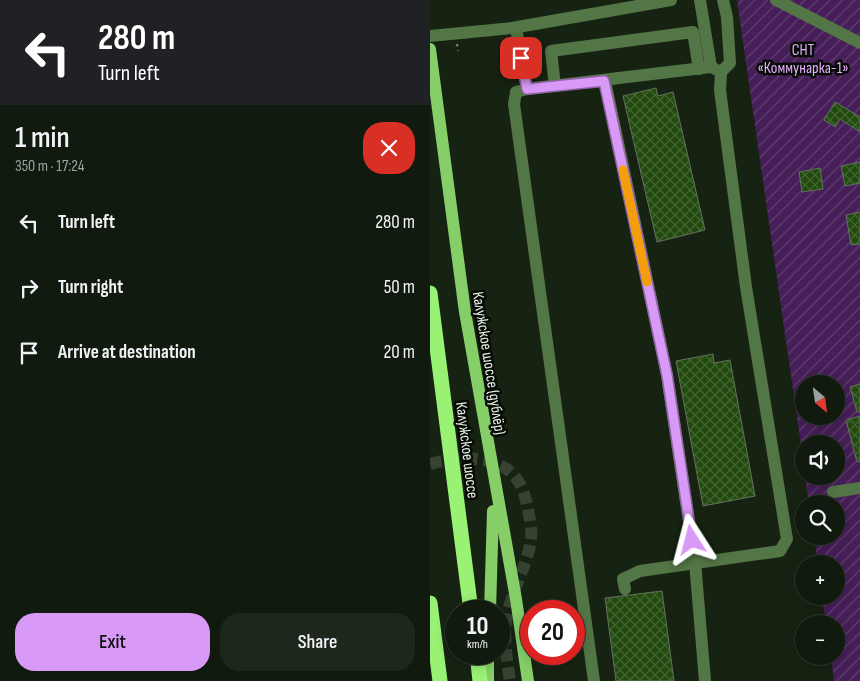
<!DOCTYPE html>
<meta charset="utf-8">
<style>
:root{--surface:#111a0e;--page:#1e271c;--text:#f1f3f6;--muted:#9ca19e;--line:#30382e;--accent:#d99af7}
body{margin:0;font-family:"Sofia Sans Condensed",sans-serif;background:var(--page);color:var(--text);height:100vh;display:flex;flex-direction:column;font-size:19px;white-space:nowrap}
*{box-sizing:border-box;margin:0}
p{font-size:16px;color:var(--muted)}
.icon{flex:none;width:28px;height:28px;fill:none;stroke:currentColor;stroke-width:2;stroke-linecap:round;stroke-linejoin:round}
.map{position:relative;flex:1;overflow:hidden}
.side{display:flex;flex-direction:column;background:var(--surface);width:430px}
.side>*{flex:none}
.top-card{background:#202124;color:#fff;overflow:hidden}
.needle{width:32px;rotate:151deg}
.fabs{position:absolute;left:365px;top:375px;display:grid;gap:10px}
.fabs a{display:grid;place-items:center;width:50px;height:50px;border-radius:50%;background:var(--surface);box-shadow:0 2px 12px #0003,0 0 0 1px var(--line);font-size:25px}
.speed{position:absolute;left:15px;top:600px;display:flex;gap:10px;font-size:25px;font-weight:700;text-align:center}
.speed>*{display:grid;place-content:center;width:65px;height:65px;border-radius:50%;background:var(--surface);box-shadow:0 2px 12px #0003,0 0 0 1px var(--line);line-height:1}
.speed small{font-size:12px;font-weight:400}
.speed .limit{border:8px solid #d22;background:#fff;color:#111}
.pin{position:absolute;display:grid;place-items:center;width:42px;height:42px;color:#fff;margin:-21px;border-radius:10px;box-shadow:0 2px 8px #0006}
.me{position:absolute;width:55px;margin:-28px;rotate:351deg;stroke-linejoin:round;filter:drop-shadow(0 0 4px #0008)}
.turn{display:flex;align-items:center;gap:18px;height:105px;padding:0 15px;font-size:22px}
.turn .icon{width:65px;height:65px;stroke-width:2.5}
.turn b{display:block;font-size:35px;line-height:42px}
.round{display:grid;place-items:center;flex:none;width:52px;height:52px;border-radius:20px;background:var(--page)}
.summary{display:flex;align-items:center;justify-content:space-between;height:85px;padding:0 15px}
h1{font-size:30px;font-weight:600;line-height:38px}
.action{display:flex;gap:10px;margin-top:auto;padding:10px 15px}
.action a{flex:1;height:58px;border-radius:20px;background:var(--accent);color:#111;font-size:20px;font-weight:600;line-height:58px;text-align:center}
.action a+a{background:var(--page);color:var(--text)}
ul{padding:0;list-style:none}
li{display:flex;align-items:center;gap:15px;height:65px;padding:0 15px}
li div{flex:1}
li b{display:block;font-size:19px}
li em{font-style:normal}
main{display:flex;flex:1;min-height:0}
.map>svg:first-child{display:block}
.garden{fill:url(#garden-furrows);fill-rule:evenodd}
.building{fill:url(#building-cross-hatch);stroke:#63725e}
.lines{fill:none;stroke-linecap:round;stroke-linejoin:round}
.major-tunnel{stroke:#364232;stroke-width:12;stroke-dasharray:12 6;stroke-linecap:butt}
.path{stroke:#869082;stroke-width:2;stroke-dasharray:2.5 4;stroke-linecap:butt}
.minor{stroke:#537646;stroke-width:12}
.major{stroke:#85ce68;stroke-width:12}
.highway{stroke:#99f274;stroke-width:15}
.route-casing{stroke:#8d64a1;stroke-width:12}
.route{stroke:#d99af7;stroke-width:9}
.slow{stroke:#f59e0b;stroke-width:9}
.labels{text-anchor:middle;stroke-width:5;stroke-linejoin:round;paint-order:stroke}
.park-label{font-size:16px;fill:#e4affe;stroke:#060b05}
.street-label{font-size:16px;fill:#e9f1e6;stroke:#060b05}
</style>
<main>
<section class="side">
<div class="top-card">
<div class="turn"><svg class="icon" aria-label="left" viewBox="0 0 24 24"><path d="M17 20v-9H6M10 6l-5 5 5 5"/></svg><div><b>280 m</b>Turn left</div></div>
</div>
<div class="summary"><div><h1>1 min</h1><p>350 m · 17:24</p></div><a class="round" style="background:#d93025;color:#fff"><svg class="icon" aria-label="close" viewBox="0 0 24 24"><path d="M6 6l12 12M18 6L6 18"/></svg></a></div>
<ul>
<li><svg class="icon" aria-label="left" viewBox="0 0 24 24"><path d="M17 20v-9H6M10 6l-5 5 5 5"/></svg><div><b>Turn left</b></div><em>280 m</em></li>
<li><svg class="icon" aria-label="right" viewBox="0 0 24 24"><path d="M7 20v-9h11M14 6l5 5-5 5"/></svg><div><b>Turn right</b></div><em>50 m</em></li>
<li><svg class="icon" aria-label="arrive" viewBox="0 0 24 24"><path d="M6 21V4h12l-3 4 3 4H6"/></svg><div><b>Arrive at destination</b></div><em>20 m</em></li>
</ul>
<div class="action"><a>Exit</a><a>Share</a></div>
</section>
<div class="map">
<svg width="430" height="681" viewBox="0 0 430 681">
<defs>
<pattern id="garden-furrows" width="10" height="10" patternUnits="userSpaceOnUse" patternTransform="scale(1.25)"><rect width="10" height="10" fill="#461e58"/><path d="M-1 1l2-2M0 10L10 0M9 11l2-2" fill="none" stroke="#613f70"/></pattern>
<pattern id="building-cross-hatch" width="8" height="8" patternUnits="userSpaceOnUse" patternTransform="scale(1.25)"><rect width="8" height="8" fill="#224a0f"/><path d="M0 0l8 8M0 8l8-8" fill="none" stroke="#426532"/></pattern>
</defs>
<rect width="100%" height="100%" fill="#172312"/>
<path class="garden" d="M307,0h123v681h-26l-3,-25h5v-32h-10l-4,-28h14v-32h-18l-4,-28h22v-32h-27l-4,-28h31v-32h-32v22zM374,384h32v32h-32z"/>
<g class="building">
<path d="M226,88l2,8 15,-4 32,138 -48,12 -34,-146z"/>
<path d="M405,102l25,15v15l-20,-13 -5,8 -11,-7z"/>
<path d="M430,162v21l-15,3 -4,-20z"/>
<path d="M390,168l3,21 -21,3 -3,-20z"/>
<path d="M430,212v32l-9,1 -5,-30z"/>
<path d="M283,354l1,9 16,-3 25,136 -52,10 -27,-145z"/>
<path d="M430,384v28h-3l-7,-25z"/>
<path d="M430,416v45l-3,1 -11,-42z"/>
<path d="M232,591l12,90h-58l-11,-83z"/>
</g>
<g class="lines">
<path class="major-tunnel" d="M0,464c25,-8 68,-10 86,14 7,9 10,21 12,32 2,9 4,20 3,30 -4,26 -19,50 -24,76 -4,22 0,44 3,65"/>
<path class="path" d="M27,44l1,7"/>
<g class="minor">
<path d="M270,0l11,67"/>
<path d="M346,0l84,43"/>
<path d="M86,28l11,61"/>
<path d="M0,36l82,-8 159,-28"/>
<path d="M291,72l9,-9 -3,-46 -4,-17"/>
<path d="M175,81l62,294 28,187 10,119"/>
<path d="M125,86l-4,-35 142,-19 6,37"/>
<path d="M403,492l27,-4"/>
<path d="M164,681l-80,-577 2,-12 11,-3 184,-22 10,5 -1,18 26,197 41,252 -7,12 -140,20 -17,8 2,10"/>
</g>
<g class="major">
<path d="M0,49l35,263 51,287 12,82"/>
<path d="M60,611l3,-100"/>
<path d="M58,681v-27"/>
</g>
<g class="highway">
<path d="M0,293l41,318"/>
<path d="M0,603l10,78"/>
<path d="M47,654l3,27"/>
</g>
</g>
<g class="lines">
<defs>
<path id="route" d="M91,58l6,31 77,-8 63,294 25,165"/>
</defs>
<use href="#route" class="route-casing"/>
<use href="#route" class="route"/>
<path class="slow" d="M193,170l24,112"/>
</g>
<g class="labels">
<g class="park-label">
<text x="373" y="55">СНТ<tspan x="373" dy="18">«Коммунарка-1»</tspan></text>
</g>
<g class="street-label">
<text transform="translate(60 363) rotate(81)" y="6">Калужское шоссе (дублёр)</text>
<text transform="translate(38 450) rotate(83)" y="6">Калужское шоссе</text>
</g>
</g>
</svg>
<div class="fabs">
<a><svg class="needle" viewBox="-14 -14 28 28"><path d="M0-13l5 13h-10z" fill="#e53935"/><path d="M0 13l5-13h-10z" fill="#9ca19e"/></svg></a>
<a><svg class="icon" aria-label="sound" viewBox="0 0 24 24"><path d="M4 9h4l5-4v14l-5-4H4zM17 9q2 3 0 6"/></svg></a>
<a><svg class="icon" aria-label="search" viewBox="0 0 24 24"><circle cx="10" cy="10" r="6"/><path d="M15 15l6 6"/></svg></a>
<a>+</a>
<a>−</a>
</div>
<div class="speed"><div>10<small>km/h</small></div><div class="limit">20</div></div>
<div class="pin" style="left:91px;top:58px;background:#d93025"><svg class="icon" aria-label="arrive" viewBox="0 0 24 24"><path d="M6 21V4h12l-3 4 3 4H6"/></svg></div>
<svg class="me" style="left:262px;top:540px" viewBox="-20 -20 40 40"><path d="M0-17L14 15 0 8-14 15z" fill="#d99af7" stroke="#fff" stroke-width="4"/></svg>
</div>
</main>
